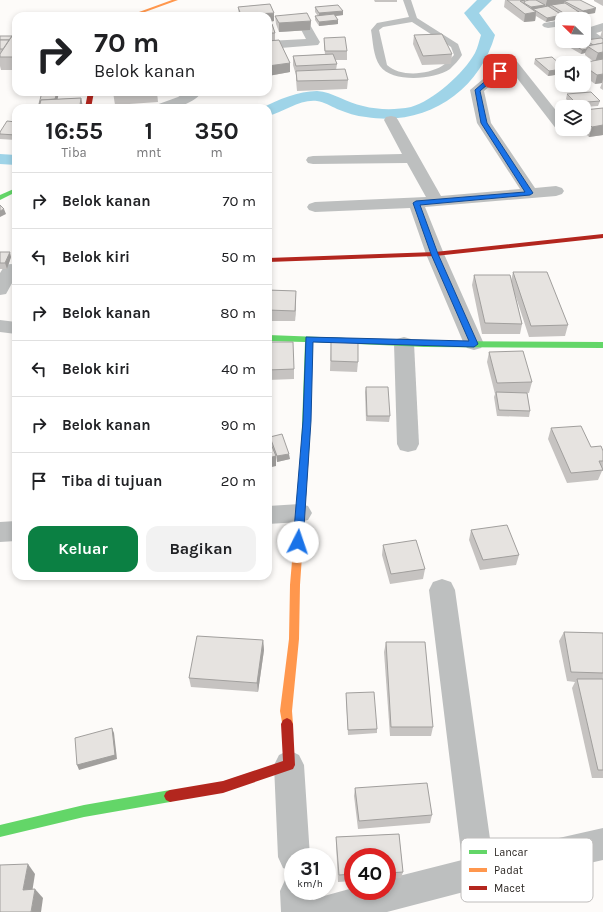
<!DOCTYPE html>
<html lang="id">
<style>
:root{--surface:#fff;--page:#f2f2f2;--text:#202124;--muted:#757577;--line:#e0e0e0;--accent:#0b8043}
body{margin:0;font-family:Karla,sans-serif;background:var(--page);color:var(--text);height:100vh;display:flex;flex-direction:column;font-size:15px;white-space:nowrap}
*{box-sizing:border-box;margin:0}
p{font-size:13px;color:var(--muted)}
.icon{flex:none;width:22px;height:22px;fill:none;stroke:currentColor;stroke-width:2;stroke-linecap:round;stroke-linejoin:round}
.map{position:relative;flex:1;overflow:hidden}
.drawer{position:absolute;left:12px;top:104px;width:260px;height:476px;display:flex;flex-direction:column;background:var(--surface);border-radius:12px;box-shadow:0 2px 6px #0003}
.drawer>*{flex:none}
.hud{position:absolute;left:12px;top:12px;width:260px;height:84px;border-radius:12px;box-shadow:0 2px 6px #0003;background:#fff;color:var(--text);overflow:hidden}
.needle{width:26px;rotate:293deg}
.controls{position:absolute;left:555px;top:12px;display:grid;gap:8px}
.controls a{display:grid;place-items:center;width:36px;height:36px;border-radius:8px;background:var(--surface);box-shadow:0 2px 6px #0003;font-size:20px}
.speed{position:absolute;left:284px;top:848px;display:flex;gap:8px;font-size:20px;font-weight:700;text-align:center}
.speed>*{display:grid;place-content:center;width:52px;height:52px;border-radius:50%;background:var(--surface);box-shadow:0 2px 6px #0003;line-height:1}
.speed small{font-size:10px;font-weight:400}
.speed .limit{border:6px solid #d22;background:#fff;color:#111}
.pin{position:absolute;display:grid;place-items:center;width:34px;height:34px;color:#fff;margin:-17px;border-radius:8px;box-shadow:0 2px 6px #0006}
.me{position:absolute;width:44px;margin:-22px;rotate:4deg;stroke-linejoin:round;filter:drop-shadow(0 0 3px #0008)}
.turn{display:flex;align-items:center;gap:14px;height:84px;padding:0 16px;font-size:18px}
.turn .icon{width:52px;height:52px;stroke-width:2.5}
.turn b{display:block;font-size:28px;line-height:34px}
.eta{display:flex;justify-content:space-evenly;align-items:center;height:68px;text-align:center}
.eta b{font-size:24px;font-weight:700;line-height:28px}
.primary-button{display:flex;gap:8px;margin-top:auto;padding:8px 16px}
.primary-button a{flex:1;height:46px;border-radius:12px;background:var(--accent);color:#fff;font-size:16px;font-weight:700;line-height:46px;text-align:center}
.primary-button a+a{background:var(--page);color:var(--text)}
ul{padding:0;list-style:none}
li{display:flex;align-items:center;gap:12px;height:56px;padding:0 16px;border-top:1px solid var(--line)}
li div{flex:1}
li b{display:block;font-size:15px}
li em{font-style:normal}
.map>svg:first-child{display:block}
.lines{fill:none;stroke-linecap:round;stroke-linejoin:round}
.canal{fill:#9fd4e8;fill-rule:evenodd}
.lane{fill:#bdbfbf;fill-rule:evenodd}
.street{fill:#bdbfbf;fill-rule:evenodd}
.fast{fill:#63d668;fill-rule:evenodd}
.slow{fill:#ff974d;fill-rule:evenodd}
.jam{fill:#b3261e;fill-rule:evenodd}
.wall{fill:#c6c3c1}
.shaded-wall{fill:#a19f9d}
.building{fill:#e6e3e0;stroke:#a19f9d}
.route{fill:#1a73e8;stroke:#114b97}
.key{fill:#fff;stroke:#bfbdbc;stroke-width:1}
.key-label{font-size:11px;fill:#292420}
</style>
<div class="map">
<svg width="603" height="912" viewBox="0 0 603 912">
<rect width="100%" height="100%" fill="#fdfbf9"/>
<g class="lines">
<g class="canal">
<path d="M477,0h15l-13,13 16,22c-16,57 -70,92 -129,82 -10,-1 -19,-4 -29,-8 -6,-3 -13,-7 -20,-8 -17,-2 -33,11 -49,15v-8h-6c15,-8 37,-17 55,-17 16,1 30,12 46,15 15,4 33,4 48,1 22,-6 53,-34 64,-54 3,-6 4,-12 6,-18l-17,-22z"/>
<path d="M0,154l16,1v10l-16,-1z"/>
</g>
<path class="lane" d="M403,0h8l6,18 41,26 4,11c-3,5 -8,10 -12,14 -16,11 -58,14 -70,-3 -7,-10 -7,-25 -9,-36l6,-7 32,-6zM412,22l39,25 3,8c-4,4 -7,8 -12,11 -15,9 -42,11 -55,-1l-8,-35 4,-3z"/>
<g class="street">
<path d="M302,17l4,1c5,8 9,16 14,24l-2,3 -50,4v-8l38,-2 -10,-19 2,-2z"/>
<path d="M562,20v6l-14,2 -4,-1 -2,-2 2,-2z"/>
<path d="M603,23v8l-7,2 7,5v9l-19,-11v-7z"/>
<path d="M511,58l4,1 47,59v11h6l-6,2 -5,-1 -47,-61 -26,22 7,32 44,65 21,-2 6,2 2,3 -2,3 -6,2 -131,11 19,47 40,90 -3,4 -7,2 -7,-2 -3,-4 -38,-90 -16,-46 -95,4 -6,-2 -2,-3 2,-3 6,-2 111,-5 -19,-34 -94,1 -5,-1 -2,-3 2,-3 5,-1 89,-2 -18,-34 2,-3 5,-1 5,1 2,3 43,76 79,-7 -43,-66 -7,-33 37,-31z"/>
<path d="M186,92h16c-11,15 -31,16 -48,16l2,-3 22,-8z"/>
<path d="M11,264l5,1v11l-10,18 -6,1v-22l5,-8z"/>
<path d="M0,320l16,2v12l-16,-2z"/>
<path d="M404,337l7,2 3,4 5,101 -3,6 -8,2 -8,-2 -3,-6 -3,-101 3,-4z"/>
<path d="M300,504l8,2 4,7 -4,7 -8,2 -32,2v-18z"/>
<path d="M16,521v20l-16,1v-20z"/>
<path d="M442,579l9,3 4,8 37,263 111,-25v32l-124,28 -92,24h-106l-1,-21 5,-11 8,-4v15h19l1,9 11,-4 29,-8v3h34v-12l75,-19 -33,-270 4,-8z"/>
<path d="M289,750l10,5 5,10 6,92h-17v15l-10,-4 -5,-11 -4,-92 5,-10z"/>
</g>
<g class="fast">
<path d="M16,188v4l-16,8v-5z"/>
<path d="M268,335l156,6 179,1v6l-179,-1 -111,-5 -4,112 -4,3 -4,-3 4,-112 -37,-1z"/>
<path d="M170,790l4,2 2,4 -2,4 -4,2 -86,15 -84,20v-12l84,-20z"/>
</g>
<g class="slow">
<path d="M172,0h6l-44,16h-6z"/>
<path d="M305,451l4,3 -9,131 -1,54 -7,72 1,13 -2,4 -4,2 -4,-2 -3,-17 9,-72 1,-54 11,-131z"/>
</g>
<g class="jam">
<path d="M88,92h6l-3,16h-6z"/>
<path d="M603,234v4l-168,18 -167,6v-4l167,-6z"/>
<path d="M287,718l4,2 2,4 2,41 -2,4 -70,24 -53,9 -4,-2 -2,-4 2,-4 4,-2 53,-9 60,-20 -2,-37 2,-4z"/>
</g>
</g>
<g class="wall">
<path d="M374,0h23v2h-22z"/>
<path d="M505,0h20v1l4,-1h51l15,13 -13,2 -4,-1v3l-14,2 -3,-2v2l-15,3 -10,-6 -1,5 -11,1 -20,-15z"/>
<path d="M594,0h9v6l-9,-5z"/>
<path d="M270,4l4,9v8l-4,1 1,2h1l3,9v7h4l11,23v9l-22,4v-60h-29l-1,-9z"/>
<path d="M315,7l28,4v4l-7,1 2,8 -19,2 -4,-6v-4h3l-3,-4z"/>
<path d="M275,16l36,5 -1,9 -31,2 -3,-8z"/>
<path d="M603,28v10l-3,-1z"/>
<path d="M16,30v40h-15l-1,-4v-30h12z"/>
<path d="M414,35l38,19 -1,10 -29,1 -9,-21z"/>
<path d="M324,38l23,13v9h-12l2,4 -1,6 12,10 -1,9 -50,2 -1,-11v-5l-3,-10v-9l32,-2 -1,-8z"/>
<path d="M603,39v51l-3,-2 2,-5 -7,1 -11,-8v-13l9,-2 -8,-6v-2l-4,1 -12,-7 1,-5 15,1 1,-3z"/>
<path d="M535,59l27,7v8l-14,2 -14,-12z"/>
<path d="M59,92l-2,7 24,-1 2,10h-44v-4z"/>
<path d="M113,92h44l1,10 -43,3z"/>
<path d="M162,92h26v2l-25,2z"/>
<path d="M567,94l33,7 -2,5 -14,1h-10l-8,-8z"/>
<path d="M603,108v27l-14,2 -8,-8h3v-19z"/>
<path d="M16,122v18l-16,-1v-7z"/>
<path d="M268,226l1,10v16h-1z"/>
<path d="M0,252l11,5 -4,12h-7z"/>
<path d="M513,272l55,53 -3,11 -36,1 -14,-43 7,30 -2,10h-38l-10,-49 2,-10 37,6z"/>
<path d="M268,290l28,1v10l-1,20h-27z"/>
<path d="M331,338l27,24 -1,10 -27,-1z"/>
<path d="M268,342l26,27v10l-26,1z"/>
<path d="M489,352l43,30 -3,11h-2l3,18 -1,6 -32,-1 -3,-19 1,-3 -8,-32z"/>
<path d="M366,387l24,29 -1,6 -23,-1 -1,-29z"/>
<path d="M551,428l40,19 12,4v20h-1l-4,9 -31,3 -19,-44z"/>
<path d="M270,437l20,22 -13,3 -1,-5v9l-3,-16 -2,-8z"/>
<path d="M471,530l48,25 -3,10 -36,5 -11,-30z"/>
<path d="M383,545l42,24 -2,10 -33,5 -8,-29z"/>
<path d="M564,632l39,1v145h-11l-20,-90 3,-6 -8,-1 -8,-40z"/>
<path d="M263,640l1,10 -6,42 -67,-5 -2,-9z"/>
<path d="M386,642l47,85 -2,9h-41l-6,-84z"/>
<path d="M346,693l31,36v4l-29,2 -2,-37z"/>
<path d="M355,788l77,27 -2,8 -72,6 -4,-33z"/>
<path d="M399,834l4,38 -2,6 -14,1v-22h-34v24l-15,1 -2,-38v-7z"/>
</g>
<g class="shaded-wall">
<path d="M547,0h27l-10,1v3l-13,1 -1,2 -5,1z"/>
<path d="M545,5l-1,4h-11l-3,3 1,-5z"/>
<path d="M596,8l-1,5 -13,2 1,-4z"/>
<path d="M343,11v4l-24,3v-5z"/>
<path d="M536,12l-1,9 -11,1 1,-8z"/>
<path d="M579,12l-1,5 -14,2 1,-5z"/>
<path d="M274,13v8l-6,1v-6h-27v-1z"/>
<path d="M562,15l-1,4 -15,3 1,-4z"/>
<path d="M338,20v4l-19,2v-4z"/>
<path d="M311,21l-1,9 -31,2v-9z"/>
<path d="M587,49l-2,4 -4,1 1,-4z"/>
<path d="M603,52v9l-8,1 3,-9z"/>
<path d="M290,63v9l-22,4v-10z"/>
<path d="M562,69v5l-14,2 1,-5z"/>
<path d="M603,74v5l-1,4 -7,1 2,-9z"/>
<path d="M57,92h2l-3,15 -2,-4z"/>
<path d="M81,98l2,9v1h-3v-3z"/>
<path d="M603,125v10l-14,2 3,-10z"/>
<path d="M4,209l2,5 -6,3v-6z"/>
<path d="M10,252l1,5 -4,12 -2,-6z"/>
<path d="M296,291v10l-1,20v-10z"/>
<path d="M289,454l1,5 -13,3v-6z"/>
<path d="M276,456v10l-8,2v-10z"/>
<path d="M263,640l1,10 -6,42 -1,-9z"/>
<path d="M112,728l2,5 3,26 -38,11 -2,-5z"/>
<path d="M28,864l7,10 -4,25 -8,-9z"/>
<path d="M35,889l8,9 -2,14h-10z"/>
</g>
<g class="building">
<path d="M507,0h18l-5,1 16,11 -11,2z"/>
<path d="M529,0h7l9,5 -14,2 -7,-4 1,-2z"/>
<path d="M569,0h11l16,8 -13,3 -19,-10z"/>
<path d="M565,3l14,9 -14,2 -14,-9z"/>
<path d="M270,4l4,9 -33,2 -3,-8z"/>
<path d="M338,5l5,6 -24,2 -4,-6z"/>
<path d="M548,6l14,9 -15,3 -14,-9z"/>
<path d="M307,13l4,8 -32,2 -4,-7z"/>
<path d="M334,14l4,6 -19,2 -4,-6z"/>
<path d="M267,15l1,1h-17z"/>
<path d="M268,16l3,7h-3z"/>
<path d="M268,24h4l3,9h-7z"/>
<path d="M16,30v27h-16v-3z"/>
<path d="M442,34l10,20 -29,2 -9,-21z"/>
<path d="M0,36h12l-3,4h-9z"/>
<path d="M345,37l2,14h-22l-1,-13z"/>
<path d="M601,38l2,1v4l-10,2 -7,-5z"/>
<path d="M0,40h9l-6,9h-3z"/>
<path d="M279,40l11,23 -22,3v-25z"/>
<path d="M576,41h6l8,5h-3v3l-5,1 -12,-8z"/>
<path d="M603,43v9l-5,1 -11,-7z"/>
<path d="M333,54l4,10 -41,2 -3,-10z"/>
<path d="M552,57l10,9v3l-13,2 -14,-12z"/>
<path d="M603,59v15l-6,1 -13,-9v-3h-2z"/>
<path d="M345,69l3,11 -51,1 -1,-10z"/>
<path d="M42,92h15l-2,7 -14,1 -1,4h-1z"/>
<path d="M113,92h44v1l-44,2z"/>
<path d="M591,92l9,9 -24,2 -9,-9z"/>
<path d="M81,98l-1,7 -41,2 2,-7z"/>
<path d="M603,108v17l-11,2 -8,-7v-10z"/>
<path d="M7,121l9,1v13l-16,-1v-2z"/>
<path d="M0,205l4,4 -4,2z"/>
<rect x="268" y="226" width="1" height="15"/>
<path d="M0,252h10l-5,11h-5z"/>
<path d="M513,272h34l21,53 -37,1z"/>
<path d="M474,275h36l12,49 -37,-1z"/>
<path d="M268,290l28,1 -1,20 -27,-1z"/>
<path d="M331,338l27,1v23l-27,-1z"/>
<path d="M268,342h25l1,27 -26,1z"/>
<path d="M523,351l9,31 -35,1 -8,-31z"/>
<path d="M366,387h22l2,29h-23z"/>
<path d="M496,392l31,1 3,18 -31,-1z"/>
<path d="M581,426l10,21 10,-1 2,5v10h-4l4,9 -32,3 -20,-45z"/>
<path d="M282,434l7,20 -12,2 -7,-19z"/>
<path d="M268,437l8,19 -8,2z"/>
<path d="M507,525l12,30 -36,5 -12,-30z"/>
<path d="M416,540l9,29 -34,5 -8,-29z"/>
<path d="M564,632l39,1v40l-32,-1z"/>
<path d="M197,636l66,4 -6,43 -68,-5z"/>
<path d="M386,642h39l8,85h-42z"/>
<path d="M577,679h26v91h-5z"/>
<path d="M374,692l3,37 -29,1 -2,-37z"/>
<path d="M112,728l3,27 -38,10 -2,-27z"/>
<path d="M427,783l5,32 -73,6 -4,-33z"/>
<path d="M399,834l4,38 -16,1v-16h-34v17l-14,1 -3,-38z"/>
<path d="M28,864l-5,26 12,-1 -4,23h-31v-47z"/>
</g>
<path class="route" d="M498,70l5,1 -23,20 7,32 46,70 -3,2 -110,10 18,49 40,90 -4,3 -161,-5 -2,79 -8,121 -1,3h-7l-2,-3 10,-121 3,-84 163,4 -38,-87 -18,-51 3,-2 109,-9 -44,-69 -6,-33z"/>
<rect x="461" y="838" width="132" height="64" rx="6" class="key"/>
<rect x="469" y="850" width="18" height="4" fill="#63d668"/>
<rect x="469" y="868" width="18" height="4" fill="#ff974d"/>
<rect x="469" y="886" width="18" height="4" fill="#b3261e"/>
<g class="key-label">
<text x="494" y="856">Lancar</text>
<text x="494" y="874">Padat</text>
<text x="494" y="892">Macet</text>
</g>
</svg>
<div class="controls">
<a><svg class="needle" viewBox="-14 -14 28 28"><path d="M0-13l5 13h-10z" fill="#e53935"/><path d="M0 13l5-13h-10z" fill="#757577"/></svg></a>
<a><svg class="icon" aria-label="sound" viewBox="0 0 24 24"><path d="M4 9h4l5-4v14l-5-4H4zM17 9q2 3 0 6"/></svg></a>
<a><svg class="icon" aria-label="layers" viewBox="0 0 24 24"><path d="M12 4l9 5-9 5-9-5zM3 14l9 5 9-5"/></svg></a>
</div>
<div class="speed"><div>31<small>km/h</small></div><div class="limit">40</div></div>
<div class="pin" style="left:500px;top:71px;background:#d93025"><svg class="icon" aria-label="arrive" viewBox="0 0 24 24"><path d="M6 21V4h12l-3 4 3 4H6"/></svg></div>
<svg class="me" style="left:298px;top:542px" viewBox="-20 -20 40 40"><circle r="19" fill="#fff"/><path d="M0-13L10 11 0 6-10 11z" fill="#1a73e8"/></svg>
<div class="hud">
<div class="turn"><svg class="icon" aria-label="right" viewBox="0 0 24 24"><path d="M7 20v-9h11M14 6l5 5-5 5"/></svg><div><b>70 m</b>Belok kanan</div></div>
</div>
<section class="drawer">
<div class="eta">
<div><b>16:55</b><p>Tiba</p></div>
<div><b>1</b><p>mnt</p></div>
<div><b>350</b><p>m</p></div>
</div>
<ul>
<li><svg class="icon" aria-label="right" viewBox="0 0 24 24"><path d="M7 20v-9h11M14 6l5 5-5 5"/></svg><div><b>Belok kanan</b></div><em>70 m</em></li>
<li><svg class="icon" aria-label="left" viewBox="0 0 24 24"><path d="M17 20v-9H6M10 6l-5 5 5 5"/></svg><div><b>Belok kiri</b></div><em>50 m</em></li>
<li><svg class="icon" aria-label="right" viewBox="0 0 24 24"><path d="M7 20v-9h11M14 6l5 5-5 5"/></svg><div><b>Belok kanan</b></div><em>80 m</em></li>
<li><svg class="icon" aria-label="left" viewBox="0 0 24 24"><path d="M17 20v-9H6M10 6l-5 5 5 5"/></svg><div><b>Belok kiri</b></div><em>40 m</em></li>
<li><svg class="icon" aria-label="right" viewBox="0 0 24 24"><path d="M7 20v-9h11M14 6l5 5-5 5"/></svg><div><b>Belok kanan</b></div><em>90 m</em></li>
<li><svg class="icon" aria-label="arrive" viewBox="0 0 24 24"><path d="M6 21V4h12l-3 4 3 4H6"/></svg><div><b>Tiba di tujuan</b></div><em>20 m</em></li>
</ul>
<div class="primary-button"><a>Keluar</a><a>Bagikan</a></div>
</section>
</div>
